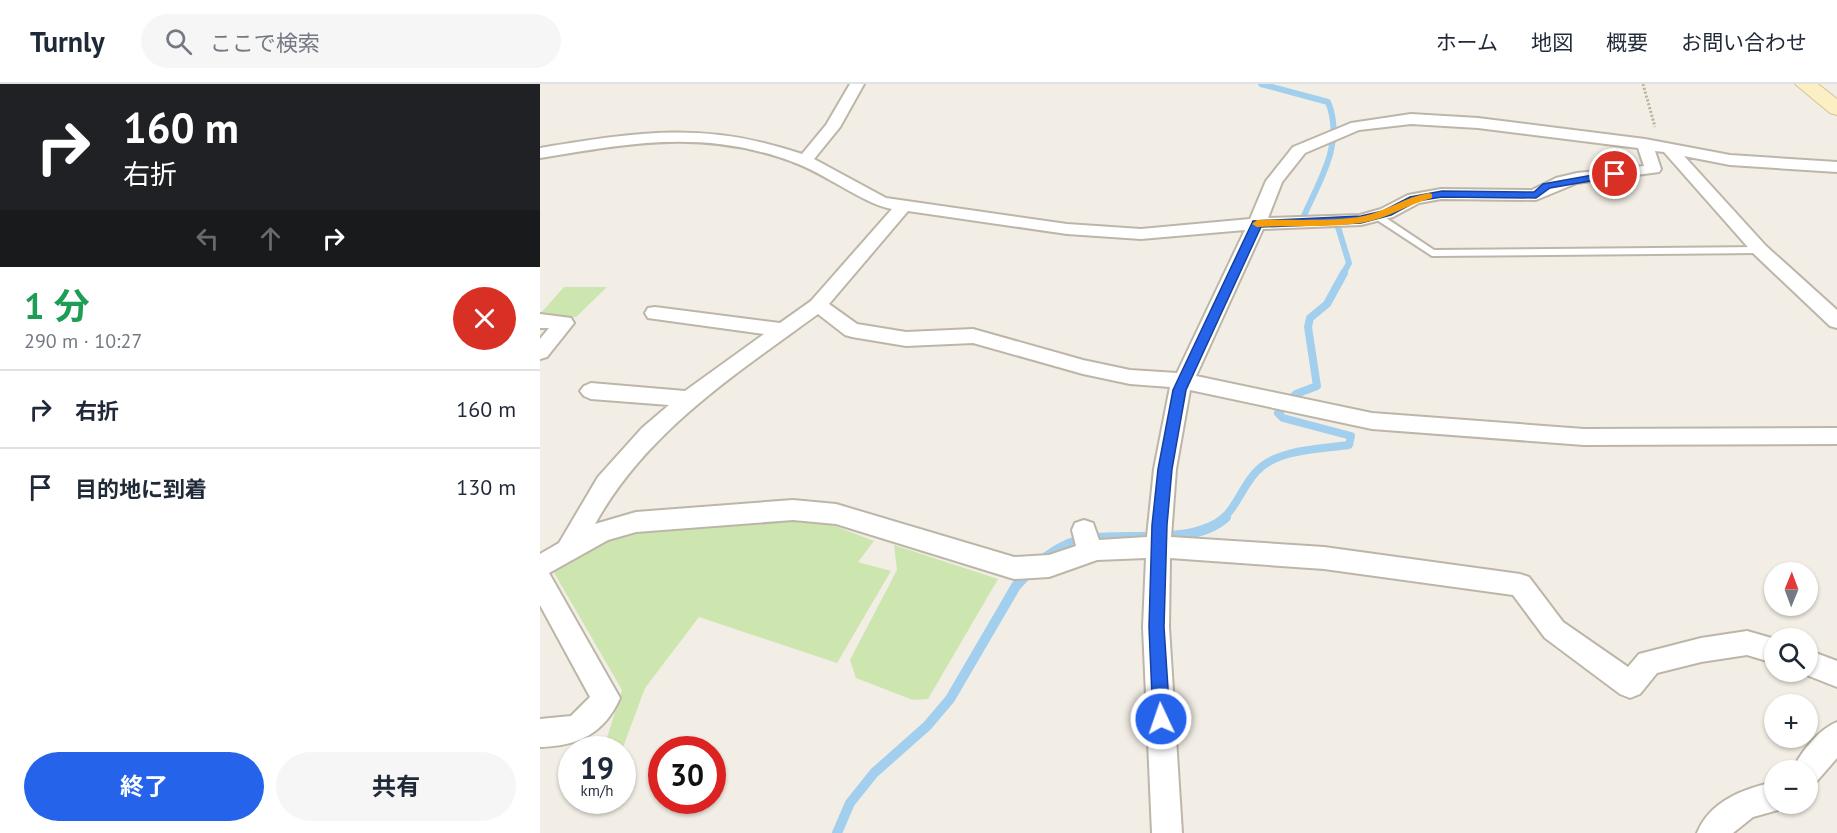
<!DOCTYPE html>
<html lang="ja">
<meta charset="utf-8">
<style>
:root{--surface:#fff;--page:#f6f6f7;--text:#1f2937;--muted:#747a83;--line:#e0e1e3;--accent:#2563eb}
body{margin:0;font-family:"PT Sans","Noto Sans JP",sans-serif;background:var(--page);color:var(--text);height:100vh;display:flex;flex-direction:column;font-size:22px;white-space:nowrap}
*{box-sizing:border-box;margin:0}
p{font-size:20px;color:var(--muted)}
.icon{flex:none;width:33px;height:33px;fill:none;stroke:currentColor;stroke-width:2;stroke-linecap:round;stroke-linejoin:round}
.map{position:relative;flex:1;overflow:hidden}
.details{display:flex;flex-direction:column;background:var(--surface);width:540px}
.details>*{flex:none}
.guide{background:#202124;color:#fff;overflow:hidden}
.needle{width:39px;rotate:1deg}
.buttons{position:absolute;left:1224px;top:478px;display:grid;gap:12px}
.buttons a{display:grid;place-items:center;width:54px;height:54px;border-radius:50%;background:var(--surface);box-shadow:0 2px 4px #0004;font-size:30px}
.speed{position:absolute;left:18px;top:652px;display:flex;gap:12px;font-size:30px;font-weight:700;text-align:center}
.speed>*{display:grid;place-content:center;width:78px;height:78px;border-radius:50%;background:var(--surface);box-shadow:0 2px 4px #0004;line-height:1}
.speed small{font-size:15px;font-weight:400}
.speed .limit{border:9px solid #d22;background:#fff;color:#111}
.pin{position:absolute;display:grid;place-items:center;width:51px;height:51px;color:#fff;margin:-26px;border:3px solid #fff;border-radius:50%;box-shadow:0 2px 6px #0007}
.me{position:absolute;width:66px;margin:-33px;rotate:357deg;stroke-linejoin:round;filter:drop-shadow(0 0 4px #0008)}
.turn{display:flex;align-items:center;gap:21px;height:126px;padding:0 24px;font-size:27px}
.turn .icon{width:78px;height:78px;stroke-width:2.5}
.turn b{display:block;font-size:42px;line-height:51px}
.lanes{display:flex;align-items:center;height:57px;padding:0 24px;background:#0003;justify-content:center;gap:30px;direction:ltr}
.lanes .off{opacity:.35}
.round{display:grid;place-items:center;flex:none;width:63px;height:63px;border-radius:32px;background:var(--page)}
.head{display:flex;align-items:center;justify-content:space-between;height:102px;padding:0 24px}
h1{font-size:36px;font-weight:700;line-height:45px;color:#1e9e55}
.action{display:flex;gap:12px;margin-top:auto;padding:12px 24px}
.action a{flex:1;height:69px;border-radius:36px;background:var(--accent);color:#fff;font-size:24px;font-weight:700;line-height:69px;text-align:center}
.action a+a{background:var(--page);color:var(--text)}
ul{padding:0;list-style:none}
li{display:flex;align-items:center;gap:18px;height:78px;padding:0 24px;border-top:2px solid var(--line)}
li div{flex:1}
li b{display:block;font-size:22px}
li em{font-style:normal}
header{display:flex;align-items:center;gap:36px;box-sizing:border-box;height:84px;padding:0 30px;background:var(--surface);border-bottom:2px solid var(--line)}
header strong{font-size:28px}
nav{display:flex;gap:33px;margin-inline-start:auto;font-size:21px}
.search{width:420px;height:54px;background:var(--page);display:flex;align-items:center;gap:15px;box-sizing:border-box;padding:0 21px;border-radius:33px;color:var(--muted);font-size:22px}
main{display:flex;flex:1;min-height:0}
.map>svg:first-child{display:block}
.green{fill:#cde5af}
.lines{fill:none;stroke-linecap:round;stroke-linejoin:round}
.stream-far2{stroke:#a2cfee;stroke-width:6}
.stream-far1{stroke:#a2cfee;stroke-width:8}
.stream{stroke:#a2cfee;stroke-width:10}
.lane-casing{stroke:#bdb6a8;stroke-width:4}
.street-casing{stroke:#bdb6a8;stroke-width:4}
.secondary-casing{stroke:#d4c398;stroke-width:2}
.path{stroke:#beb19a;stroke-width:3;stroke-dasharray:2 2;stroke-linecap:butt}
.lane{fill:#fff;fill-rule:evenodd}
.street{fill:#fff;fill-rule:evenodd}
.secondary{fill:#fdefc4;fill-rule:evenodd}
.route{fill:#2563eb;stroke:#184099;stroke-width:1.5}
.slow{fill:#f59e0b}
</style>
<header>
<strong>Turnly</strong>
<div class="search"><svg class="icon" aria-label="search" viewBox="0 0 24 24"><circle cx="10" cy="10" r="6"/><path d="M15 15l6 6"/></svg>ここで検索</div>
<nav><a>ホーム</a><a>地図</a><a>概要</a><a>お問い合わせ</a></nav>
</header>
<main>
<section class="details">
<div class="guide">
<div class="turn"><svg class="icon" aria-label="right" viewBox="0 0 24 24"><path d="M7 20v-9h11M14 6l5 5-5 5"/></svg><div><b>160 m</b>右折</div></div>
<div class="lanes"><svg class="icon off" aria-label="left" viewBox="0 0 24 24"><path d="M17 20v-9H6M10 6l-5 5 5 5"/></svg><svg class="icon off" aria-label="ahead" viewBox="0 0 24 24"><path d="M12 20V5M6 11l6-6 6 6"/></svg><svg class="icon" aria-label="right" viewBox="0 0 24 24"><path d="M7 20v-9h11M14 6l5 5-5 5"/></svg></div>
</div>
<div class="head"><div><h1>1 分</h1><p>290 m · 10:27</p></div><a class="round" style="background:#d93025;color:#fff"><svg class="icon" aria-label="close" viewBox="0 0 24 24"><path d="M6 6l12 12M18 6L6 18"/></svg></a></div>
<ul>
<li><svg class="icon" aria-label="right" viewBox="0 0 24 24"><path d="M7 20v-9h11M14 6l5 5-5 5"/></svg><div><b>右折</b></div><em>160 m</em></li>
<li><svg class="icon" aria-label="arrive" viewBox="0 0 24 24"><path d="M6 21V4h12l-3 4 3 4H6"/></svg><div><b>目的地に到着</b></div><em>130 m</em></li>
</ul>
<div class="action"><a>終了</a><a>共有</a></div>
</section>
<div class="map">
<svg width="1297" height="749" viewBox="0 0 1297 749">
<rect width="100%" height="100%" fill="#f2eee5"/>
<g class="green">
<path d="M24,203h43l-31,30 -36,-3z"/>
<path d="M242,433l45,6 47,18 -16,21 33,9 -54,92 -138,-46 -54,71 -23,62h-19l19,-60 -69,-119 54,-37z"/>
<path d="M354,461l104,34 -70,120 -15,1 -57,-22 -6,-18 47,-90z"/>
</g>
<g class="lines">
<g class="stream-far2">
<path d="M721,0l67,18c17,41 -9,79 -25,116h10"/>
<path d="M795,133l14,46 -6,11"/>
</g>
<path class="stream-far1" d="M684,434c13,-13 19,-32 32,-46 20,-23 65,-23 93,-27l2,-9 -68,-18 -5,-5 18,-19 21,-8 -9,-59 2,-9 17,-14 17,-31"/>
<g class="stream">
<path d="M499,478c13,-9 25,-18 41,-22 43,-9 113,8 146,-23"/>
<path d="M297,749l13,-30 24,-30 53,-47 23,-27 66,-113 14,-15"/>
</g>
<defs>
<path id="lane" d="M834,130h6l54,36 326,-3 4,3 -4,3 -328,3 -58,-38z"/>
<g id="street">
<path d="M310,0h14l-24,43 -26,32 72,39 181,26 74,5 109,-10 16,-38 27,-34 58,-24 60,-9 67,4 167,21 85,16 107,7v10l-107,-7 -46,-9 82,90 71,64v18l-7,-2 -76,-72 -90,-102 -9,-1 6,18 -2,3 -82,11 -41,17 -95,-1 -22,4 -26,14 -32,8 -98,4 -67,147 176,37 212,16 253,-1v16l-253,1 -212,-16 -182,-39 -14,79 -5,68 153,10 196,27 9,3 34,45 65,45 11,-13 62,-16 46,-7 28,8 -1,24 -27,-8 -46,7 -44,11 -17,21 -10,4 -10,-4 -75,-56 -32,-43 -189,-26 -154,-11 -1,69 13,206h-30l-9,-206 3,-69 -49,2 -48,17 -35,2 -178,-55 -43,-4 -157,12 -28,8 -59,33 71,125c-16,36 -42,48 -80,49v-28l31,-3 19,-19 -50,-92v-51l19,-11 39,-66 44,-49 27,-23 -78,-6 -7,-3 -4,-5 4,-5 7,-3 94,8 79,-57 -109,-15 -7,-1 -3,-5 3,-5 7,-1 125,16 31,-22 81,-92c-29,-5 -67,-36 -99,-47 -88,-33 -163,-19 -253,-4v-10c98,-16 165,-27 262,6l24,-29zM871,40l67,4 160,20 6,18 -67,7 -21,5 -24,12 -91,-1 -33,6 -27,14 -21,6 -92,3 14,-36 23,-29 54,-23zM368,127l159,23 74,5 104,-9 -68,143 -47,-3 -47,-10 -110,-31 -67,3 -49,-8 -28,-20zM278,230l27,21 7,2 54,9 67,-3 110,31 47,10 40,3 -16,82 -7,68 -48,3 -6,-17 -9,-3 -9,3 -3,7 4,16 -27,9 -35,2 -178,-53 -43,-4 -157,12 -41,12c51,-92 139,-149 223,-210z"/>
<path d="M0,230l31,4 3,5 -27,34 -7,2v-20l9,-11h-9z"/>
<path d="M1268,566l29,11v26l-38,-15h9z"/>
<path d="M1297,638v36l-20,23 -9,4v-14h-16c8,-18 27,-42 45,-49z"/>
<path d="M1234,698v22h12l-1,4 -32,9 -20,16h-36c13,-32 46,-44 77,-51z"/>
</g>
<path id="secondary" d="M1255,0h23l19,15v16l-7,-2z"/>
</defs>
<use href="#lane" class="lane-casing"/>
<use href="#street" class="street-casing"/>
<use href="#secondary" class="secondary-casing"/>
<path class="path" d="M1103,0l12,43"/>
<use href="#lane" class="lane"/>
<use href="#street" class="street"/>
<use href="#secondary" class="secondary"/>
</g>
<path class="route" d="M1075,87l4,1v4l-69,12 -14,10 -94,-1 -25,4 -26,14 -30,8 -100,4 -75,163 -14,79 -5,56 -3,102 6,92 -3,6 -6,2 -6,-2 -2,-6 -4,-92 3,-102 6,-56 15,-79 80,-169 108,-5 22,-5 27,-14 32,-6 92,1 9,-8z"/>
<path class="slow" d="M889,109l3,1v4c-24,6 -45,21 -71,25 -33,5 -70,2 -104,4l-5,-3 5,-4c33,-1 75,2 107,-4 23,-5 41,-19 65,-23z"/>
</svg>
<div class="buttons">
<a><svg class="needle" viewBox="-14 -14 28 28"><path d="M0-13l5 13h-10z" fill="#e53935"/><path d="M0 13l5-13h-10z" fill="#747a83"/></svg></a>
<a><svg class="icon" aria-label="search" viewBox="0 0 24 24"><circle cx="10" cy="10" r="6"/><path d="M15 15l6 6"/></svg></a>
<a>+</a>
<a>−</a>
</div>
<div class="speed"><div>19<small>km/h</small></div><div class="limit">30</div></div>
<div class="pin" style="left:1075px;top:90px;background:#d93025"><svg class="icon" aria-label="arrive" viewBox="0 0 24 24"><path d="M6 21V4h12l-3 4 3 4H6"/></svg></div>
<svg class="me" style="left:621px;top:635px" viewBox="-20 -20 40 40"><circle r="17" fill="#2563eb" stroke="#fff" stroke-width="3"/><path d="M0-11L8 9 0 5-8 9z" fill="#fff"/></svg>
</div>
</main>
